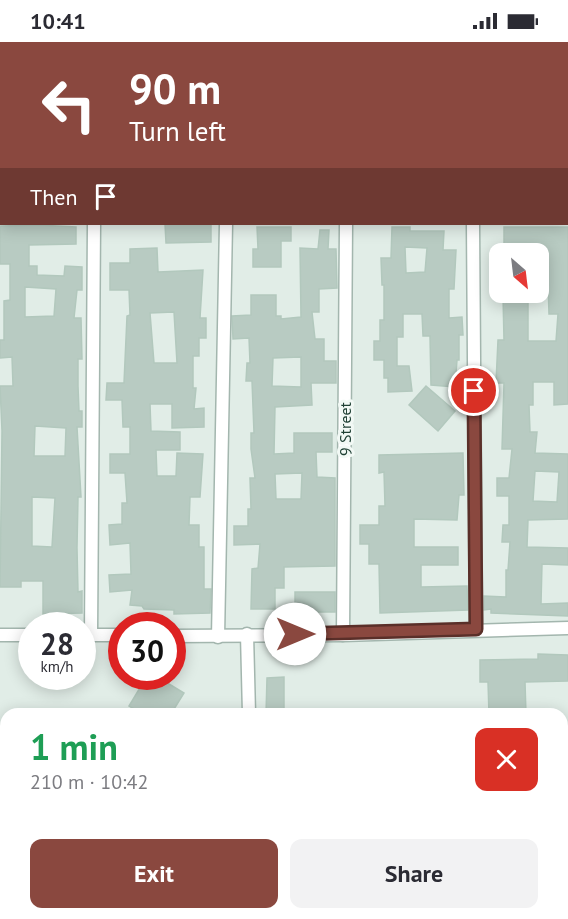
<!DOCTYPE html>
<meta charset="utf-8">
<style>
:root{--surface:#fff;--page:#f2f2f3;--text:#2b2b33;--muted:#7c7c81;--accent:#8a483f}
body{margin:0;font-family:"PT Sans",sans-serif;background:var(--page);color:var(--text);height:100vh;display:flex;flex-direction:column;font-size:22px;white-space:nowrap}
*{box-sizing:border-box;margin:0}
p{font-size:20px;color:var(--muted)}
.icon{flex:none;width:33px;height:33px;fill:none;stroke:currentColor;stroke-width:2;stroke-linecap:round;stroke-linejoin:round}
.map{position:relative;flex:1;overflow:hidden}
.sheet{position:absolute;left:0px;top:666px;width:568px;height:212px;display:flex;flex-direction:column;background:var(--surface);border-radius:18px 18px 0 0;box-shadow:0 3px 15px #0003}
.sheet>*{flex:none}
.banner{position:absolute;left:0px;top:0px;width:568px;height:183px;box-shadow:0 3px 15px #0003;background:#8a483f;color:#fff;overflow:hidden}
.needle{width:39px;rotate:152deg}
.buttons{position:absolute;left:489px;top:201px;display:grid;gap:12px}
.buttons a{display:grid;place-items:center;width:60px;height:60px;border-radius:12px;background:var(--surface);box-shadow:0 3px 15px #0003;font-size:30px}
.speed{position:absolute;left:18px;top:570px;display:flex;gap:12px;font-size:30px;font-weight:700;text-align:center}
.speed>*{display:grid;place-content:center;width:78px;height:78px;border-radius:50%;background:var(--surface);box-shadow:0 3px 15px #0003;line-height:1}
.speed small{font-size:15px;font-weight:400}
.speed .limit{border:9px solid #d22;background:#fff;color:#111}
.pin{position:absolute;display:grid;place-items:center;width:51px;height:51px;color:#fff;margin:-26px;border:3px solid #fff;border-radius:50%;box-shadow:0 2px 6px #0007}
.me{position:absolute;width:66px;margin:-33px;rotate:90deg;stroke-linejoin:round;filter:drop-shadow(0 0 4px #0008)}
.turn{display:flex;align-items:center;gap:21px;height:126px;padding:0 30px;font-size:27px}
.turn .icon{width:78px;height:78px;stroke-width:2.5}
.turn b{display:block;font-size:42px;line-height:51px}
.then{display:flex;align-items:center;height:57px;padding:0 30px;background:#0003;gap:12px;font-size:22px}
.round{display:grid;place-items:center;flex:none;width:63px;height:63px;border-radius:12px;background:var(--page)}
.head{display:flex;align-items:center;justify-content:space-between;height:102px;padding:0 30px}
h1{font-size:36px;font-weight:800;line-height:45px;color:#1e9e55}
.action{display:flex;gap:12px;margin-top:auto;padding:12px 30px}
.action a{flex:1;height:69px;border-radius:12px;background:var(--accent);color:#fff;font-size:24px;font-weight:800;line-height:69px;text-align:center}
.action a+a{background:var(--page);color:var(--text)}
.status{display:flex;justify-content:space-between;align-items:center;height:42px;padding:0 30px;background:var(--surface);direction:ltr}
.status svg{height:16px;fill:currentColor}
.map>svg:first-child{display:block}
.building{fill:#b8cbc2;stroke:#b2c8bd;stroke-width:1.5;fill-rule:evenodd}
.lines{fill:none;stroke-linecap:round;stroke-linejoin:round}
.street-casing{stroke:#a3b6ae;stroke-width:15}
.street{stroke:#fff;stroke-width:12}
.route-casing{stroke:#5a2f29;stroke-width:15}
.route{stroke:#8a483f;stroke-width:10}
.labels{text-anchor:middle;stroke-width:6;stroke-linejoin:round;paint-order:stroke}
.street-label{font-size:16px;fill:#1f4034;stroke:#f2f9f5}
</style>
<div class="status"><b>10:41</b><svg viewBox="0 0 49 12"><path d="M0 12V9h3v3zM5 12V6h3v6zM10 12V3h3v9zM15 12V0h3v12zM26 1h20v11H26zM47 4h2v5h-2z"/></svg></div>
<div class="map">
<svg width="568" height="877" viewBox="0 0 568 877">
<rect width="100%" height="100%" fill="#e1ede7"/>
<g class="building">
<path d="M165,182h46v18l-45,1z"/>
<path d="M38,183l38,2v17l-47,1v21h8v9l27,1 1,-10 17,1v23h-5l-3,28h7l1,41h-4v27l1,25h3v16h-5l4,70h-3l-1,51 1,44 4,-1v22l-39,1v-33h-22v6h-21l2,-156 -2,-45h13l-1,-29 -12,1v-18h4v-39l6,-1v-36h-10v-38zM25,245l31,2 -2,27 -29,1zM35,384l31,2 -1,28h-31zM32,455l23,1 -3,49 -20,-1z"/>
<path d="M257,185h34v14h-10v26h-28v-18h5z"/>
<path d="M392,185h18v4h34l-1,19h13l-2,39h-5v29l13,-1 1,18h-4v25h-2l-2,27 -24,-2 -1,-49h-7l-1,-22h-19v23h-6v29h12l3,25 -24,1v-14h-4v-18h-10v-19h6v-21h4v-35h-2l-1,-27h10zM405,205l22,1 -2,24 -19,1z"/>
<path d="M504,185h64v177l-14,1v-23h-21v23h-4l1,27h7l-2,21 33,1v65l-40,1 -1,27 41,1v17l-26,-1 -1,40 27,-1v13l-77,-3v-4l-7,1v-14l22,1v-27h2l2,-28h-8l1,-17h6v-29h-12v-18h12l3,-29h-10l2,-66h-8l2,-43h6l-1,-44 25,-1v46h28l2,-27h-9l-2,-65 -11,-1 -1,6h-31zM535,429l24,1 -2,30 -24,-1z"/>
<path d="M320,188h9l-1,19h8l1,39 -18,1v23h-7l3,27h9v22h12v22h-25l1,22 -37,2 -1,47 20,-1v-20h38v19h-16l1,25 18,1v88l-51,1v21h-9v21h-24l1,-40 6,-1 2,-24 -26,1v-19h14v-17h3l-1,-31h5l-4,-29v-16h3l-2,-52h-6l1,-18h3l-1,-25 -16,1 -1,-23 19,-1v-20h25v21h5v3l20,-2 -1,-69 18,1zM301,315v30l-29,-1 1,-28zM302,431l-1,26h-25l-1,-25z"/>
<path d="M157,206l1,24 45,-2 -3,48h6v20h-7v18h-6v32h3l-2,21 10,-1v19l-32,1v-24h-22l1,27 29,1v18h-24l1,26h19l1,-23 26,1 -3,43h-10l-1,28h10v22h5v42h7l-1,24 -36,1v-4l-30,-1 -2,-3 -12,-1 2,-15 -22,2 -1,-17 22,-1 -1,-31 -20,2 -1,-20 13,-1v-21h5l-2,-30h-15v-19h20v-27h-7l-1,-27h-16l1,-17h17l3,-67 3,-1 -1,-25h-19v-27h20v-14zM174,270l3,51h-23l-4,-50z"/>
<path d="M426,344l29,25 -17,20 -29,-26z"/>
<path d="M463,411l1,42h-5l-2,25 -43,-1v28h44v18h-37v22l46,-1 1,24 -88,3 -1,-49h-10v-20h-9v-19h19v-19h6l-1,-34 -5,1v-18z"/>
<rect x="295" y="550" width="40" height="20"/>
<path d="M538,612l30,1v26l-43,1 1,32h-37l-1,-32h-8v-22l58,-1z"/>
<path d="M147,634h9l28,17 -13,21h-29l-13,-8z"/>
<path d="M284,635v37h-18l1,-36z"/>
</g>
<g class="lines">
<defs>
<g id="street">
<path d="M13,0l1,2"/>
<path d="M0,111l2,-1"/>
<path d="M567,128h1"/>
<path d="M473,182l3,405"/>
<path d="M247,592l2,80"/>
<path d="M0,593h32"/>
<path d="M84,593h38"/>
<path d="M91,593l3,-411"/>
<path d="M343,593l3,-411"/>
<path d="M172,594l171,-1 225,-7"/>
<path d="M218,595l8,-413"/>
<path d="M562,719h6"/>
<path d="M482,875l80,-3"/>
<path d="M245,877l1,-5"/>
</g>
</defs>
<use href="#street" class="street-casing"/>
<use href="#street" class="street"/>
</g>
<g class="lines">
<defs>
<path id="route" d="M295,592l181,-5 -2,-238"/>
</defs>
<use href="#route" class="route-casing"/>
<use href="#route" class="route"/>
</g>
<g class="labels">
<g class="street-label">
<text transform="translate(345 387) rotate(-90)" y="6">9 Street</text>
</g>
</g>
</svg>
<div class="buttons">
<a><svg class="needle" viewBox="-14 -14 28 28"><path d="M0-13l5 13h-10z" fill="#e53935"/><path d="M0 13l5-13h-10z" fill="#7c7c81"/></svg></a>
</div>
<div class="speed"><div>28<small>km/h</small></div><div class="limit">30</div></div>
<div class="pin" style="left:474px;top:349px;background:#d93025"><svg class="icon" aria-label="arrive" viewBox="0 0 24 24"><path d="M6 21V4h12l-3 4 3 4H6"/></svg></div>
<svg class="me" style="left:295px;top:592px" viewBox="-20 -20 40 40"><circle r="19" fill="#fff"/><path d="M0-13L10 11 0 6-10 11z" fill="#8a483f"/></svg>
<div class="banner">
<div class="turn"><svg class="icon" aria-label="left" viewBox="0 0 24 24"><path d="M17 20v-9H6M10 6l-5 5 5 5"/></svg><div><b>90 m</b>Turn left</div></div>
<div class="then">Then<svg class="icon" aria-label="arrive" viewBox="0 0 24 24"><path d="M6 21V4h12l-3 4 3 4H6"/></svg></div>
</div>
<section class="sheet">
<div class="head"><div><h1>1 min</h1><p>210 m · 10:42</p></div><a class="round" style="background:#d93025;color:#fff"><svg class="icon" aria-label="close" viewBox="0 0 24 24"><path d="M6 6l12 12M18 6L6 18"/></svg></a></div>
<div class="action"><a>Exit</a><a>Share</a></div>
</section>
</div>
